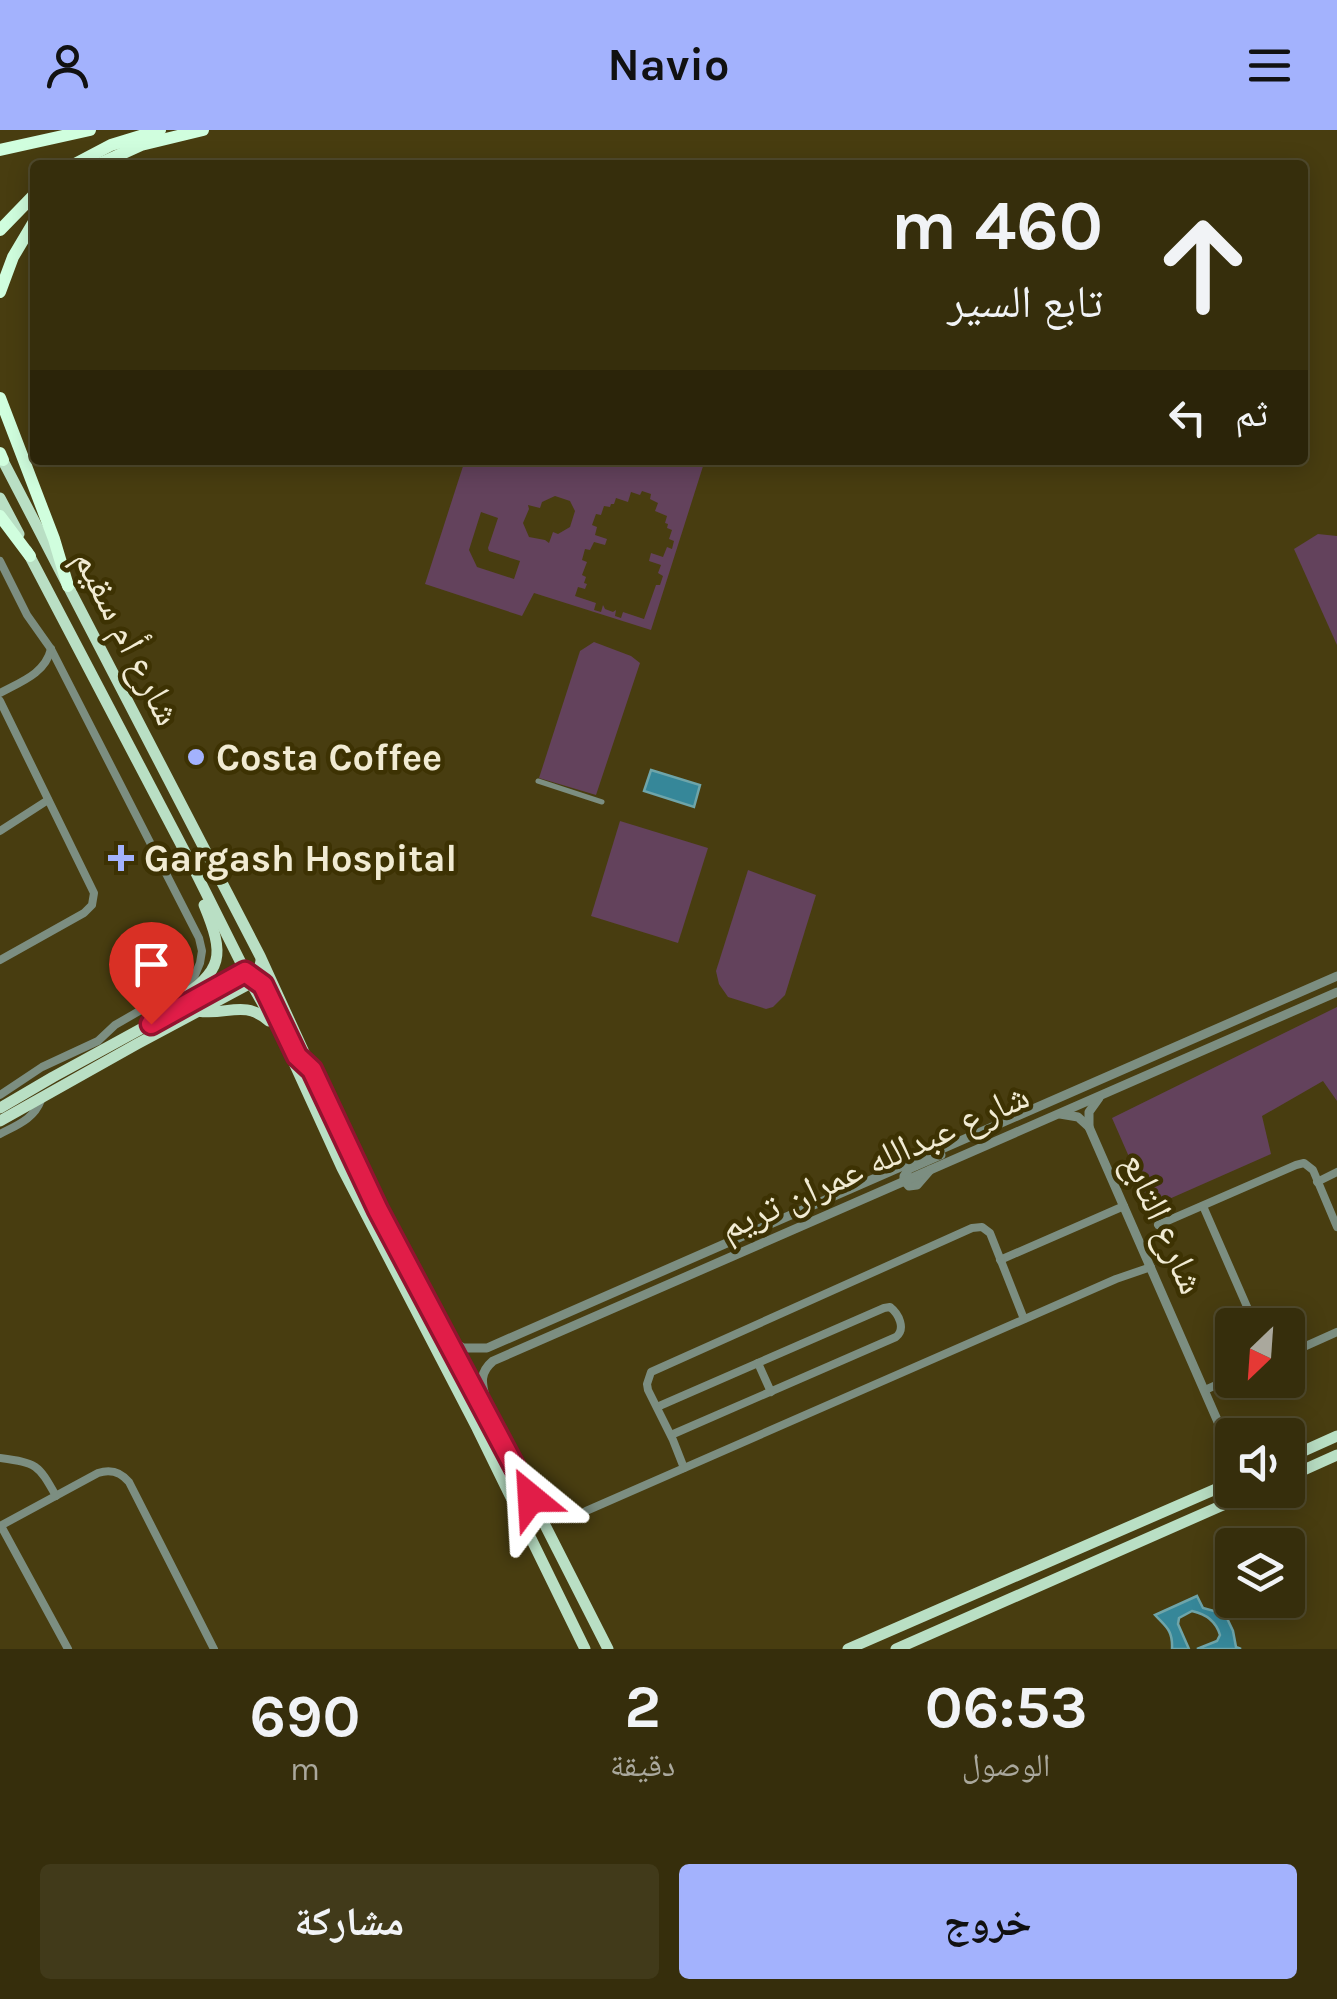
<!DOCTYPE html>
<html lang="ar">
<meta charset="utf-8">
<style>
:root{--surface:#362e0c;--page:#413a1a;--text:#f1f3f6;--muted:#aaa89d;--line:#504a2d;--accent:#a3b2fd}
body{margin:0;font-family:Karla,"Noto Naskh Arabic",sans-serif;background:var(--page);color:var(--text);direction:rtl;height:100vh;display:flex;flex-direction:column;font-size:38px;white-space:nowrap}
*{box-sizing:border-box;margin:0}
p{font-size:32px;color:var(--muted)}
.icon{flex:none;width:55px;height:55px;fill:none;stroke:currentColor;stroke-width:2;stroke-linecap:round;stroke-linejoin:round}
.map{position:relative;height:1519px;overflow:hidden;direction:ltr}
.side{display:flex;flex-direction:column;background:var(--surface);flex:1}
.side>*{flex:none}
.banner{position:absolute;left:30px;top:30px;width:1278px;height:305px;border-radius:10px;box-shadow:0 5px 25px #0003,0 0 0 2px var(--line);direction:rtl;background:#362e0c;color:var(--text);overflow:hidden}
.needle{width:65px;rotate:205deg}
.tools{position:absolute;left:1215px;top:1178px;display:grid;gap:20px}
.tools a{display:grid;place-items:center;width:90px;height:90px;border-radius:10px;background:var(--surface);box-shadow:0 5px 25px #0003,0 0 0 2px var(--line);font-size:50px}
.pin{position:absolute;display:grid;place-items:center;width:85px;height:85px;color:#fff;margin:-102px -42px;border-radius:50% 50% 50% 0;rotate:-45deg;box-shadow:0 0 10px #0007}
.pin .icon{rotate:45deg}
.me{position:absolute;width:110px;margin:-55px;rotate:333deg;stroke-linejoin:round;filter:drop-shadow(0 0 8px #0008)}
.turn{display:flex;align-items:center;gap:35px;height:210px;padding:0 40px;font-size:45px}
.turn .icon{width:130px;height:130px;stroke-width:2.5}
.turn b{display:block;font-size:70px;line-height:85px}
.then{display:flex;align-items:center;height:95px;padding:0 40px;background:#0003;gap:20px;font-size:38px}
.eta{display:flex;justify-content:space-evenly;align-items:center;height:170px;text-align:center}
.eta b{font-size:60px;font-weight:700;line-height:70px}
.action{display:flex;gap:20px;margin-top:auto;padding:20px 40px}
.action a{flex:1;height:115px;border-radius:10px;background:var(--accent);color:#111;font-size:40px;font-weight:700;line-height:115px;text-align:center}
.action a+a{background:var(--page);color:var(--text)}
header{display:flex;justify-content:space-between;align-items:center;height:130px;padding:0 40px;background:var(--accent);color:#111;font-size:45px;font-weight:700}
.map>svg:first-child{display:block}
.green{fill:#63425c;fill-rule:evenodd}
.water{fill:#368799;stroke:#6ea5aa;stroke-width:2.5}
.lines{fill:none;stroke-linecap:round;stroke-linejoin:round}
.pedestrian{stroke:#7c8e81;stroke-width:5}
.minor{stroke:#7c8e81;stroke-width:8}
.tertiary{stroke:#7c8e81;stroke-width:9}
.primary{stroke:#b9dfc4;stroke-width:11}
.motorway{stroke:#d0fede;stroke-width:12}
.route-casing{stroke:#92132f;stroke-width:25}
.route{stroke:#e11d48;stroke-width:18}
.poi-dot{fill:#a3b2fd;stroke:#3d3203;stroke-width:4}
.labels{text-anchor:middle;stroke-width:9;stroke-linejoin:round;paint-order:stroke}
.street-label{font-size:38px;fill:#f1ebd3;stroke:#3d3203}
.poi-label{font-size:38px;font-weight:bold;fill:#f1ebd3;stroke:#3d3203;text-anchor:start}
</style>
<header><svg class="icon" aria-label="menu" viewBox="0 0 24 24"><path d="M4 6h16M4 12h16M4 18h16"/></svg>Navio<svg class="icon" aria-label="person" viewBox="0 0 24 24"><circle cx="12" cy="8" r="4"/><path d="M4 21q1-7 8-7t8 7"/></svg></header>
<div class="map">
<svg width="1337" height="1519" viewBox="0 0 1337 1519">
<rect width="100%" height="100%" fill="#483d10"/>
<g class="green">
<path d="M465,330h88l2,2 4,-2h146l-54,170 -117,-37 -12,23 -97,-32zM642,361l9,3 -1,5 8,4 -3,8 12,5 -2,7 3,1 -1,4 5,2 -3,9 5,2 -2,8 -5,-2 -4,10 -12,-4 -2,8 12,4 -3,8 5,3 -3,9h-4l-12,34 -21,-7 -2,6 -6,-2 1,-6 -3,2 -8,-3 -2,-4 -2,7 -7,-2 2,-7 -21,-7 3,-9 7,2 2,-5 -3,-1 2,-6 -4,-2 5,-13 -5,-2 3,-11 5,1 4,-8 11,3 2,-6 -12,-4 2,-8 -5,-2 4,-11 5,1 3,-9 6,1 1,-3h3l2,-6 12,4 3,-10 9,3zM555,366l15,5 5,10 -5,16 -12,7 -5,-2 -4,11 -4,-3 -16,-3 -6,-14 6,-14 -1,-4 12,3 2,-6zM481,382l17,6 -10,30 1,3 31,10 -6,18 -37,-12 -8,-17z"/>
<path d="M1318,404l19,2v109l-43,-96z"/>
<path d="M594,512l37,14 9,7 -44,132 -57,-17 41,-127z"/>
<path d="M620,691l88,27 -30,95 -87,-27z"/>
<path d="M748,740l68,25 -31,100 -12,12 -7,2 -38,-12 -9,-13 -3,-13z"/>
<path d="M1337,877v94l-14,-20 -61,35 9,38 -120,53 -39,-89z"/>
</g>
<g class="water">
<path d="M651,640l49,15 -6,22 -50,-16z"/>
<path d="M1197,1466l6,12 22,6 8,17 3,16 5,2h-44l20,-8 3,-6c-4,-14 -14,-21 -28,-24l-13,7 -1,6 11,25h-17c1,-19 -6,-22 -17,-34z"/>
</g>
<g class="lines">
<path class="pedestrian" d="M538,651l64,21"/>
<g class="minor">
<path d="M0,431l27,54 24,34 148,289 3,13 -2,12 -5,12 -9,9 -71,41 -17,16 -56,26 -42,28"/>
<path d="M0,563c20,-11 45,-19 51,-44"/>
<path d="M0,571l94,192 -2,12 -8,8 -84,47"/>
<path d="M0,701l48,-31"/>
<path d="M0,1004c17,-9 34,-15 41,-34"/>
<path d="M1317,1052l20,-10"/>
<path d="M1203,1076l52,119"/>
<path d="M1158,1095l138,-60 8,-2 9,7 24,57"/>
<path d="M1000,1130l124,-54"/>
<path d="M1288,1224l49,-22"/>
<path d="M758,1233l13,29"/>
<path d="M1205,1260l27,-12"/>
<path d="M657,1277l227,-99 6,-1c9,7 16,22 6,30l-225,98"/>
<path d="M0,1328c37,5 38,6 56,38"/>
<path d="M684,1338l-11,-28 -25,-50 -1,-6 4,-12 321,-144 10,-1 8,6 34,86"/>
<path d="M586,1381l530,-232 35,-12"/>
<path d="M0,1396l98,-53c12,-4 22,-2 31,9l85,167"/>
<path d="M1,1396l67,123"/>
</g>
<g class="tertiary">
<path d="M1060,984l18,3 11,10 143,327"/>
<path d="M1089,997v-15l10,-14"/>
<path d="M930,1040l-13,15 -8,1 -5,-6v-4l5,-7 32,-14"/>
<path d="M446,1207l17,11h24l850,-372"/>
<path d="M488,1281c-2,-20 -14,-34 5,-50l844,-369"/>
<path d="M1288,1321l11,-4 9,2"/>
</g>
<g class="primary">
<path d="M0,325l260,501 95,208 88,171 48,84 117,230"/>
<path d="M0,368l19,36"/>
<path d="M27,421l169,322 55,110 33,58 58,127 135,260 108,221"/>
<path d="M253,847l10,8 19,39"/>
<path d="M176,871c48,-31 49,-45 28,-96"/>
<path d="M198,881c28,5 46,-12 71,10"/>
<path d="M0,978l53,-31 192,-105"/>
<path d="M0,991l137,-77 114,-61 7,-8 3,-14"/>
<path d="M1288,1328l49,-22"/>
<path d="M1288,1347l49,-22"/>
<path d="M848,1519l384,-167"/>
<path d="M896,1519l361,-159"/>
</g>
<g class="motorway">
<path d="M0,20l90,-20"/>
<path d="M73,35l38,-20 49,-15"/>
<path d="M97,35l44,-20 62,-15"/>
<path d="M0,100l35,-36"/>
<path d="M0,162l13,-35 22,-37"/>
<path d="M0,268l54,141 14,47"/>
<path d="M0,323l3,7"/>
<path d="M0,386l30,40"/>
</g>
</g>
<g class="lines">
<defs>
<path id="route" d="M151,894l94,-52 18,13 34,71 15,14 66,140 153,288"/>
</defs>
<use href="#route" class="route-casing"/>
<use href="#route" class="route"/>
</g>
<g class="poi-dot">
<circle cx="196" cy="627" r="10"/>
<path d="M116 713h10v10h10v10h-10v10h-10v-10h-10v-10h10z"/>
</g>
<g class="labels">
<g class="street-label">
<text transform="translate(128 507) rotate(63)" y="13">شارع أم سقيم</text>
<text transform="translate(874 1031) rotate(-24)" y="13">شارع عبدالله عمران تريم</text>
<text transform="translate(1164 1093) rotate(66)" y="13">شارع التابع</text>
</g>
<g class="poi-label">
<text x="216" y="640">Costa Coffee</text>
<text x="144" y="741">Gargash Hospital</text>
</g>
</g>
</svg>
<div class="tools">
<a><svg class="needle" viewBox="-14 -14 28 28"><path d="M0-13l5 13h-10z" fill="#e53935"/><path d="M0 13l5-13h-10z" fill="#aaa89d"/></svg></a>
<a><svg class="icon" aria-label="sound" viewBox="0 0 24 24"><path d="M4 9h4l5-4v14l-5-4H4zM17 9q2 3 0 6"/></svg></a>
<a><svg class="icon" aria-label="layers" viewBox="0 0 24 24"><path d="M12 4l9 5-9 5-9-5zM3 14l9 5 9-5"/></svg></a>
</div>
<div class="pin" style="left:151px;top:894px;background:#d93025"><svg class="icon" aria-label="arrive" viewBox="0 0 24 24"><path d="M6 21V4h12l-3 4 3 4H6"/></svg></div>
<svg class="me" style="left:531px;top:1368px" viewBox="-20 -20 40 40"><path d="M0-17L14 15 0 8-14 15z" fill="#e11d48" stroke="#fff" stroke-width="4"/></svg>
<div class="banner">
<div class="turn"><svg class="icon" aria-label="ahead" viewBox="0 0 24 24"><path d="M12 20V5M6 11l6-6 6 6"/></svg><div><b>460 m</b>تابع السير</div></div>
<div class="then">ثم<svg class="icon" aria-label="left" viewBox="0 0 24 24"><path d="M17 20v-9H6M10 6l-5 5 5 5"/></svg></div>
</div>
</div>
<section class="side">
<div class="eta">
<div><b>06:53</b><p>الوصول</p></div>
<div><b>2</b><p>دقيقة</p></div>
<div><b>690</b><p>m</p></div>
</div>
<div class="action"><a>خروج</a><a>مشاركة</a></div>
</section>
